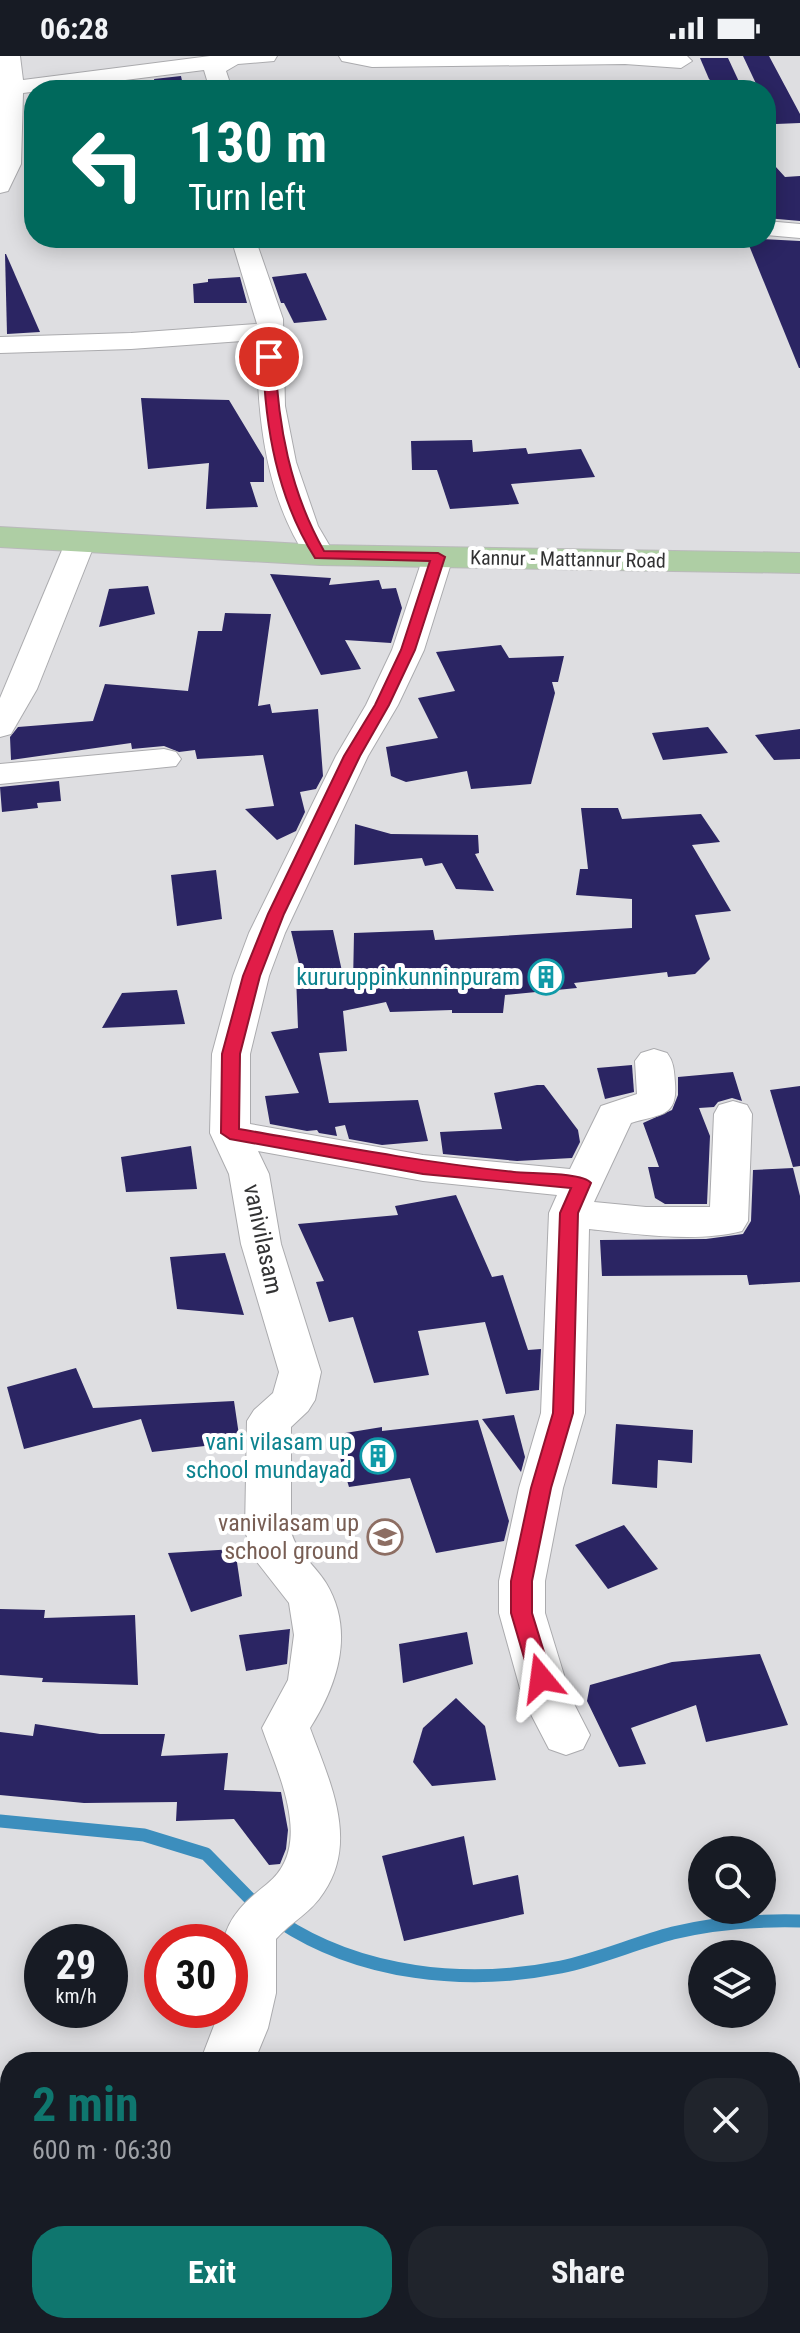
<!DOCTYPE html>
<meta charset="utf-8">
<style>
:root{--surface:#171b24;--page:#20242c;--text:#f1f3f6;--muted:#9ea1a6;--accent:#0f766e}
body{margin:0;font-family:"Roboto Condensed",sans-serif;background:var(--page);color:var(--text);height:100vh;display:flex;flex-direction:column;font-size:30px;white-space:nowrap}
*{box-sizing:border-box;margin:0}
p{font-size:26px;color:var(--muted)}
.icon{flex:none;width:44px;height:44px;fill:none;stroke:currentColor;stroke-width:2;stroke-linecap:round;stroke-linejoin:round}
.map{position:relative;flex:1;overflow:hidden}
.sheet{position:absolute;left:0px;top:1996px;width:800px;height:282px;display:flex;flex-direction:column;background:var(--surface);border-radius:32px 32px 0 0;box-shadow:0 4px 20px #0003}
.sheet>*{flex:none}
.banner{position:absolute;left:24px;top:24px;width:752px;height:168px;border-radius:32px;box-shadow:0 4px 20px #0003;background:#00695c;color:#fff;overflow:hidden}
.controls{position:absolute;left:688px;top:1780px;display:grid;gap:16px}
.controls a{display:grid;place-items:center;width:88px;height:88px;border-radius:50%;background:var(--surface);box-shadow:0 4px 20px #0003;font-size:40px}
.speed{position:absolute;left:24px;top:1868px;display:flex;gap:16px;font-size:40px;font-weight:700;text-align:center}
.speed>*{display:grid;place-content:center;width:104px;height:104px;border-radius:50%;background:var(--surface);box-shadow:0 4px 20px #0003;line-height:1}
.speed small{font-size:20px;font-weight:400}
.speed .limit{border:12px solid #d22;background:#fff;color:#111}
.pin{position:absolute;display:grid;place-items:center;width:68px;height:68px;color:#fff;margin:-34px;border:4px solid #fff;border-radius:50%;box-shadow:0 2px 8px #0007}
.me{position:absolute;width:88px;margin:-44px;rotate:344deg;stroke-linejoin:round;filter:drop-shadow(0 0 6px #0008)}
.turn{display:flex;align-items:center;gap:28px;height:168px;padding:0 32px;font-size:36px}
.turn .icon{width:104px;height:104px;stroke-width:2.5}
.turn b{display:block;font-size:56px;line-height:68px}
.round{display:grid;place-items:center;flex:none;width:84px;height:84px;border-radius:32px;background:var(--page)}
.summary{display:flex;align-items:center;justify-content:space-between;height:136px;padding:0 32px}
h1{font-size:48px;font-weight:700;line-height:60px;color:var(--accent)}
.cta{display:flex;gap:16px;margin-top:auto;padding:16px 32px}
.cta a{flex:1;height:92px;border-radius:32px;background:var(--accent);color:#fff;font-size:32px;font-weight:700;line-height:92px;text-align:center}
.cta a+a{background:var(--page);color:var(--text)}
.status{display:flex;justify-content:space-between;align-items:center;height:56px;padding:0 40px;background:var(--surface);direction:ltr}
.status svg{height:22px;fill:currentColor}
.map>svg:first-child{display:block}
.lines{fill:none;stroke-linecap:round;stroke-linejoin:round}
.stream{stroke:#3c8ebd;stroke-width:13}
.building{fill:#2b2563}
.minor-casing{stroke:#ababae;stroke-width:2}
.major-casing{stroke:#b9b9ba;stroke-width:2}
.minor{fill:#fff;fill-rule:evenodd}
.major{fill:#aecea4;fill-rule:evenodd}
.route{fill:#e11d48;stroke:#92132f;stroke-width:2}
.labels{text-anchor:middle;stroke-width:8;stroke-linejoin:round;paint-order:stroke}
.far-street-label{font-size:20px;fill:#323233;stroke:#fff}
.culture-label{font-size:24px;fill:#0d838f;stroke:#fff;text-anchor:end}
.street-label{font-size:24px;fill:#323233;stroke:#fff}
.education-label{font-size:24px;fill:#785e54;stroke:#fff;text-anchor:end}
</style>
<div class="status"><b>06:28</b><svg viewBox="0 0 49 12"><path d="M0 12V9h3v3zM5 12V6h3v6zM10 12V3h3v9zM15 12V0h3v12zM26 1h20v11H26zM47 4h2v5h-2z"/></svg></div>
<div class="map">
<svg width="800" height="2277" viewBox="0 0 800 2277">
<rect width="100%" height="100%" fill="#dedee1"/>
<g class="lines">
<g class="stream">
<path d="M0,1765l144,14 62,19 53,54"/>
<path d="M279,1865c81,54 187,65 282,46 38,-8 74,-24 112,-34 41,-10 84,-13 127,-12"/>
</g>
</g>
<g class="building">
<path d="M743,0h26l31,58v9l-24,1 -10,-21v-13h-7z"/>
<path d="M700,2h28l13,28 -23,2 -9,-9z"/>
<path d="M181,20l3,14h-28l-2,-11z"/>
<path d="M766,100l19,21 15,-1v45l-34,-3z"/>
<path d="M746,182l54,3v127h-1z"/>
<path d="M5,198h1l34,78 -33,2z"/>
<path d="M306,217l21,47 -33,3 -10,-20h-3l-9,-26z"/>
<path d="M240,221l7,26h-53l-1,-19 15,-2v-3z"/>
<path d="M141,342l88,2 35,58v24h-14l8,25 -52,2 3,-46 -61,6z"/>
<path d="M472,384l1,12 53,-4 2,6 53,-5 14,28 -84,7 8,20 -69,5 -13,-39h-25l-1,-29z"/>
<path d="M270,518l61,4 -2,7 50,-5 3,9 14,-1 6,20 -11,35 -46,-3 16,29 -40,6z"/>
<path d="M148,530l7,28 -56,13 10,-38z"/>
<path d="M225,557l46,1 -13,92 12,-2 2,9 46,-4 5,67 -7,13 -16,3 5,20 -9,19 -19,9 -32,-31 29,-3 -11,-51 -66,4 -2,-9 -16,2 -15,-6 -32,3 -1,-6 -120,17 -1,-23 8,-10 75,-6 12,-37 83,7 10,-60h24z"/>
<path d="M501,589l8,13 55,-2 -6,26h-6l3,11 -24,91 -60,5 -4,-18 -61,11 -15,-6 -5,-29 52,-9 -20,-40 37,-7 -19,-39z"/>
<path d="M708,671l20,26 -65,7 -11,-27z"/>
<path d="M800,673v30l-26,1 -19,-25z"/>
<path d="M59,725l2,20 -24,2 1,5 -36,4 -2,-25z"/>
<path d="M581,752h37l4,11 79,-5 19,28 -28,3 39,66 -36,4 15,44 -15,15 -27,3 -1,-5 -93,11 3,5 -72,7 -2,18h-51v-3l-62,2 -4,-10 -43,9 4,40 -28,2 10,50 89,-3 10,41 -46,4 -33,-6 -4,-14 -10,2 2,9 -18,-3 -2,-3 -10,1 -37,-7 -5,-28 34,-3 -28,-61 27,-4 -2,-52h6l-11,-45 42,-1 12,55 8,-1 1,-51 79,-3 2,10 197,-12v-29l-56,-4 4,-26h8z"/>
<path d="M355,768l36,10 87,1 1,18 -4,1 19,37 -38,-2 -14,-26 -17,3 -3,-8 -68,7z"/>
<path d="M216,814l6,49 -45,7 -6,-51z"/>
<path d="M177,934l8,34 -83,4 20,-35z"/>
<path d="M632,1009l2,27 -29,7 -8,-31z"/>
<path d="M733,1016l9,29 -10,-3 -14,4 -4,5 -15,1 11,28 -3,68h-42l-10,-6 -7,-31h11l-16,-44 29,-13 6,-15v-18z"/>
<path d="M537,1029h7l34,45 2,12 -8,16 -55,3 -74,-7 -3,-22 62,-3 -8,-36z"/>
<path d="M800,1030v80l-7,1 -23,-77z"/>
<path d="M191,1090l6,43 -71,3 -5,-35z"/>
<path d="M793,1112l7,28v86l-51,3 -2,-10 -145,1 -2,-36 106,-1 37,-5 8,-13 2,-51z"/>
<path d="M456,1139l36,82 11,-2 25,75 13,-1 -2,41 -33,4 -21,-72 -67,9 11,44 -55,8 -21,-66 -24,5 -13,-40 8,-1 -26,-57 100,-9 -3,-9z"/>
<path d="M225,1197l19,62 -67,-6 -7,-52z"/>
<path d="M76,1312l17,40 141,-7 6,41 -88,10 -11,-33 -117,30 -17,-62z"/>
<path d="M514,1359l11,42 -4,15 -39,-53z"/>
<path d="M478,1364l31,101 -5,20 -68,12 -26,-75 -61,9 -16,-52 49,-8v4z"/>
<path d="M616,1368l77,6 -1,33 -34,-3 -1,28 -45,-4z"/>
<path d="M624,1469l34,44 -50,20 -33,-44z"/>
<path d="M235,1493l7,47 -51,16 -23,-59z"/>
<path d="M0,1553l45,1 -1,8 91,-3 3,70 -96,-3 1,-4 -43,-3z"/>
<path d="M290,1573l-3,35 -41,7 -7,-36z"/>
<path d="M467,1576l6,32 -70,19 -4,-39z"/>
<path d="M760,1598l28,71 -82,17 -10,-37 -65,23 15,36 -27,3 -32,-66 3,-16 82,-23z"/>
<path d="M456,1642l29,28 11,54 -64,6 -19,-24 10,-34z"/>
<path d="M35,1668l65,10h65l-4,22 67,-3 -4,37 57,2 7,38 -2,19 -6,15 -11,1 -35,-46 -58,2 1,-19 -93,1 -84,-8v-63l33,4z"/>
<path d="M464,1780l9,49 45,-10 6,39 -120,27 -22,-85z"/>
</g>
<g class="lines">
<defs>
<g id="minor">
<path d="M0,0h20l3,24 187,-24h67l-3,5 -36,3 -12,7 3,9 -2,10h-22l2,-10 -3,-10 -181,23 -2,71 -13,27 -8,2z"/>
<path d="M339,0h348l5,5 -11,7 -56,-4 -253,3 -30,-6z"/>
<path d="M766,165l34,3v14l-34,-3z"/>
<path d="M231,182h24l28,81 2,87 11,56 22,64 17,29 -4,6 -11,3 -11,-3c-44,-64 -52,-145 -52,-221l-126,9 -131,4v-16l131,-4 126,-9z"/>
<path d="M80,478l10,3 5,6 -58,146 -26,45 -11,3v-39l65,-155 5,-6z"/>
<path d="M438,492l11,3 4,6 -29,93 -26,55 -30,51 -83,177 -16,43 -19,78v70l173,31 147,14 31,-63 36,-12 -2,-33 6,-8 13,-4 13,4c7,9 7,18 8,30 3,35 -16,31 -44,40l-37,79 52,5h64l4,-93 5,-9 14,-4 14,4 5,9 -4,107 -6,10c-44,12 -107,3 -153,-2l-4,184 -22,75 -18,93v32l26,85 19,37 -7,14 -17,6 -17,-6 -26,-50 -24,-86v-32l20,-93 22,-75 8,-200 8,-18 -134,-14 -165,-30 11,23 12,70 40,128 -6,28 -7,11 -17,16v105c6,21 24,33 35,51 29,48 12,101 -16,145 19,52 49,112 14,164 -12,20 -33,30 -48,47v54l-8,35 -14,34h-54l20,-52h10v-68h-7c6,-27 24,-42 44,-58 48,-38 11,-110 -5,-156l26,-48 6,-45 -5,-32 -32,-41 -12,-30 2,-111 7,-11 19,-17 6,-21 -38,-128 -12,-70 -19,-41 2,-79 21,-78 16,-43 87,-177 30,-51 26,-55 31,-93 4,-6z"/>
<path d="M164,693l12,3 5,7 -5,7 -176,18v-20z"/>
<path d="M171,2268h58l1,9h-58z"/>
</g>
<path id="major" d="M0,471l320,18 480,8v20l-480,-8 -320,-18z"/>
</defs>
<use href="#minor" class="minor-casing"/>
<use href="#major" class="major-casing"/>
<use href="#minor" class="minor"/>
<use href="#major" class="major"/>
</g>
<path class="route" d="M269,298l6,3c3,68 15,134 49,194l114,2 7,4 -30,93 -26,55 -29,51 -76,158 -24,62 -20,78 -1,75c92,16 182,33 275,43 16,2 68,0 77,11l-13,30 -5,200 -22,75 -19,93v32l20,65 -3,6 -8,2 -8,-2 -3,-6 -19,-65v-32l20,-93 22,-75 7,-200 11,-25 -148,-14 -193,-35 -9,-6 1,-79 21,-78 25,-62 76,-158 31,-51 26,-55 29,-89 -115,-3c-38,-60 -50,-131 -52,-201z"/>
<defs>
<symbol id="building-ring" viewBox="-11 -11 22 22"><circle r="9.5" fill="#fff" stroke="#0f9aa8" stroke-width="1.5"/><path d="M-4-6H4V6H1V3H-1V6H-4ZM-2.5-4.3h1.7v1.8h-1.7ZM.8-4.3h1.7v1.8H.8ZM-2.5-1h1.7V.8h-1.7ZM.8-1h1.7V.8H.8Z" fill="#0f9aa8"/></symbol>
<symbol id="school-ring" viewBox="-11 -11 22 22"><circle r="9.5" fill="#fff" stroke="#8d6e63" stroke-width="1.5"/><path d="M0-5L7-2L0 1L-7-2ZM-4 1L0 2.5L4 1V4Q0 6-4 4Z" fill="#8d6e63"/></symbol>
</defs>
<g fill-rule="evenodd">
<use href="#building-ring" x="526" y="901" width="40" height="40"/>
<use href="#building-ring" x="358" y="1380" width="40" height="40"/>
<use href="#school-ring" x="365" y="1461" width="40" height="40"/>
</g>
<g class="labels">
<g class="far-street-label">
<text transform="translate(568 503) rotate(1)" y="7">Kannur - Mattannur Road</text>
</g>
<g class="culture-label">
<text x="520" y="929">kururuppinkunninpuram</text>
<text x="352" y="1394">vani vilasam up<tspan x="352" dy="28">school mundayad</tspan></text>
</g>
<g class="street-label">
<text transform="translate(263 1183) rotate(78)" y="8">vanivilasam</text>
</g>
<g class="education-label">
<text x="359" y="1475">vanivilasam up<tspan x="359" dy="28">school ground</tspan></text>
</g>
</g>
</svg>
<div class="controls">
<a><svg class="icon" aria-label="search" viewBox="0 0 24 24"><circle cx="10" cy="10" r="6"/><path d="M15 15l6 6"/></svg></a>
<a><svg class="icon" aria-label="layers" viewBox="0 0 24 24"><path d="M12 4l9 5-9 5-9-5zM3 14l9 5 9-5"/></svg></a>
</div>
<div class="speed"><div>29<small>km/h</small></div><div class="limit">30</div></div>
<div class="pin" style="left:269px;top:301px;background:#d93025"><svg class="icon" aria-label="arrive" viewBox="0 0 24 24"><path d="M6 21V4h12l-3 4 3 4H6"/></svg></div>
<svg class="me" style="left:541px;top:1622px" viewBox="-20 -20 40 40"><path d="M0-17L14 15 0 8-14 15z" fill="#e11d48" stroke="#fff" stroke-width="4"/></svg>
<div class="banner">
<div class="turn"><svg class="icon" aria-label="left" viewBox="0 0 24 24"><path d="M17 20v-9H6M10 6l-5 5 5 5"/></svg><div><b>130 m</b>Turn left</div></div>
</div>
<section class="sheet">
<div class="summary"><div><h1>2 min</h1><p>600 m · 06:30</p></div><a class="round"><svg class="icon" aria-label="close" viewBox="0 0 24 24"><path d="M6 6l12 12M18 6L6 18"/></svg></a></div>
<div class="cta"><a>Exit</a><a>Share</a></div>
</section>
</div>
